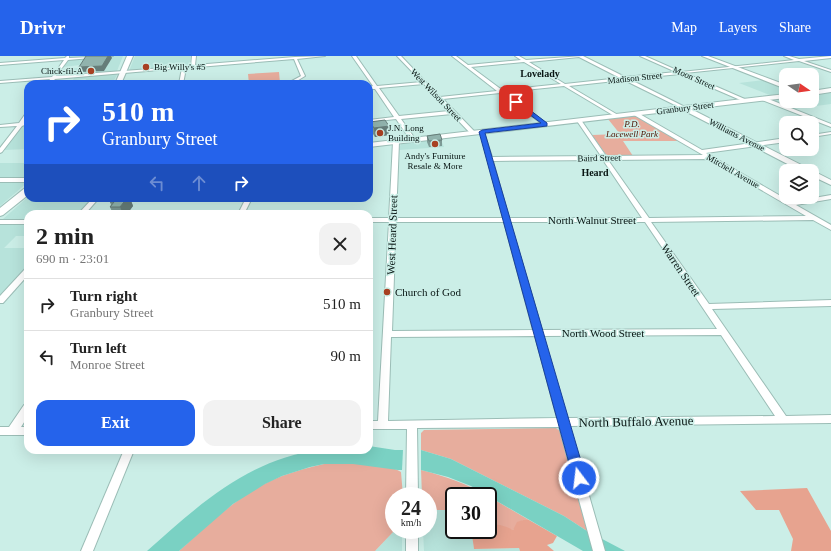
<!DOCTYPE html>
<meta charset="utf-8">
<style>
:root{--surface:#fff;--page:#f2f2f2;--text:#222;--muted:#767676;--line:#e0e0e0;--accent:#2563eb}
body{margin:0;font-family:"Times New Roman",serif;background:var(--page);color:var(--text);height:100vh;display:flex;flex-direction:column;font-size:15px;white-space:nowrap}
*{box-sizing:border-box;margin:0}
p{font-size:13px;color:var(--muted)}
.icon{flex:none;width:22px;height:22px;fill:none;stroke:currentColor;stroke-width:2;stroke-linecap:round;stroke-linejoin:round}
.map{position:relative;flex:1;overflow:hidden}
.panel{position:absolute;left:24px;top:154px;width:349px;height:244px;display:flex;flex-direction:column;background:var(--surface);border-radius:12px;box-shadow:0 4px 16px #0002}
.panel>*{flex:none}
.guide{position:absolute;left:24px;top:24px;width:349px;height:122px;border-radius:12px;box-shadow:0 4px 16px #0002;background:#2563eb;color:#fff;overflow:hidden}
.needle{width:26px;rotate:103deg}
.fabs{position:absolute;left:779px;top:12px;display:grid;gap:8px}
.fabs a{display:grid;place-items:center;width:40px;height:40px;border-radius:8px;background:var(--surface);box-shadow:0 4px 16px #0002;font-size:20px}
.speed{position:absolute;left:385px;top:431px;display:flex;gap:8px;font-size:20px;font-weight:700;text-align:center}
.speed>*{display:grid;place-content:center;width:52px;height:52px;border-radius:50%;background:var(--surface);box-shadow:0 4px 16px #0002;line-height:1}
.speed small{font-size:10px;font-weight:400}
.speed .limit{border:2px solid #111;border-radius:6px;background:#fff;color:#111}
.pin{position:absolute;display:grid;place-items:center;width:34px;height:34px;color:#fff;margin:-17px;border-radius:8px;box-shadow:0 2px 6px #0006}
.me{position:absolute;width:44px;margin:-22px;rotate:345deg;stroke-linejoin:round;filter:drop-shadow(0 0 3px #0008)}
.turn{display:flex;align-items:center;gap:14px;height:84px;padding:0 12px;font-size:18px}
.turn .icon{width:52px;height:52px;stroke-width:2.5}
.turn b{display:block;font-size:28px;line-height:34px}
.lanes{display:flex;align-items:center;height:38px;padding:0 12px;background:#0003;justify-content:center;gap:20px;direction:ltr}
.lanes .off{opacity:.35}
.round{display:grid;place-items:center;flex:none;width:42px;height:42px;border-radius:12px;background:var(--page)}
.headline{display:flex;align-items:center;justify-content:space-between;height:68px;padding:0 12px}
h1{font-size:24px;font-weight:800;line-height:30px}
.cta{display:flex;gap:8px;margin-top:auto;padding:8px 12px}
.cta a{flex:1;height:46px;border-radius:12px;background:var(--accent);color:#fff;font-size:16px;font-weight:800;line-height:46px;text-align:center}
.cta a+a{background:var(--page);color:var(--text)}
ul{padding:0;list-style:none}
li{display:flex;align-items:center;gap:12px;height:52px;padding:0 12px;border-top:1px solid var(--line)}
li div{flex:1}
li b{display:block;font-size:15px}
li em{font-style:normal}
header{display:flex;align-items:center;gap:24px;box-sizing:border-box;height:56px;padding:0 20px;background:var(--accent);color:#fff}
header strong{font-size:19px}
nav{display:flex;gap:22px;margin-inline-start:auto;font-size:14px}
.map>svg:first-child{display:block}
.built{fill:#b7e3db}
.green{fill:#e7ad9d}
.forest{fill:#e7a38f}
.water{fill:#7ad1c3}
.pier{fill:#cbeee7}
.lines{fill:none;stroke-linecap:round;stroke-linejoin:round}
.street-casing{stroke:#9bbdb6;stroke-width:2}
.secondary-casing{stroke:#9bbdb6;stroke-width:2}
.primary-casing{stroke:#9bbdb6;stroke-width:2}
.street{fill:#fff;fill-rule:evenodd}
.secondary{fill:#fff;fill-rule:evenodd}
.primary{fill:#fff;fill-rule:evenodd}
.wall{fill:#7d9a95}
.shaded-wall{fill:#667d79}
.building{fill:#91b3ad;stroke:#667d79}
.route{fill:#2563eb;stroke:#184099}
.poi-dot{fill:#a84022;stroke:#cbeee7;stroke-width:1.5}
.labels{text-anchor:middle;stroke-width:3;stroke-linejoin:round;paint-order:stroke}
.far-poi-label{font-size:9px;fill:#071412;stroke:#cbeee7;text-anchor:start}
.far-street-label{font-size:9px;fill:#071412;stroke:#cbeee7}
.far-park-label{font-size:9px;font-style:italic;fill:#501403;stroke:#cbeee7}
.far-neighbourhood-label{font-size:10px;font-weight:bold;fill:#071412;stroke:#cbeee7}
.street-label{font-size:11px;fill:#071412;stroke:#cbeee7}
.poi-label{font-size:11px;fill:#071412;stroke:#cbeee7;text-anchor:start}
.near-street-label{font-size:13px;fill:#071412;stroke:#cbeee7}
</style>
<header>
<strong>Drivr</strong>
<nav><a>Map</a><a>Layers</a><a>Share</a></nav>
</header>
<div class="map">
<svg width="831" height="495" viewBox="0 0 831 495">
<rect width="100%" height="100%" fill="#cbeee7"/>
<g class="built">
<path d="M70,0h53l-6,15 -61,5 5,-7 18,-1 1,-3 -17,2z"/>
<path d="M135,0h56l-2,10 -60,5z"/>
<path d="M118,17l-6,11h-28l2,-5 -13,1 2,-4z"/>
<path d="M764,24l22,8v6l-14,2 -33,-13z"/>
<path d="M831,36v12l-38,5 -23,-10 16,-2v4h26v-7z"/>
<path d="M28,69v24l-24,1 19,-24z"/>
<path d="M440,82l4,9 -45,3 2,-7z"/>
<path d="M28,103v18h-28v-14h24z"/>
<path d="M0,126l26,1h1l-27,23z"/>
<path d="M28,141v1h64l-15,16h-49v6l-25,-1z"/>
<path d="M0,168h28v12h-12l-12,12h24v18l-28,29z"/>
<path d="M428,454h26v20h18l2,19 45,-1 1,3h-96l-1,-21h5z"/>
<path d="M398,474h4v21h-86l60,-1 18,-19z"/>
</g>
<g class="green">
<path d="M279,16l1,11 -31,1 -1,-10z"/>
<path d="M635,60l2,1 42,24h-56l10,15h-26l-15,-21 28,-1 -12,-15z"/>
<path d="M556,372l5,4 26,99 -23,-15 -113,-57 -30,-9v-17l3,-3z"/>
<path d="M324,408c19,0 62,-2 77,8l2,24h-9v34h4l-4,1 -19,20h-196c31,-28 63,-60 103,-75 14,-5 28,-9 42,-12z"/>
<path d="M421,414c24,6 46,14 67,26h-34v14h-26v-14h-6z"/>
<path d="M488,440l41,24h-6l-10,10 -23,-4 -2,1z"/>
</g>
<g class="forest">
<path d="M807,432l24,43v20h-40l2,-12 -14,-29h-23l-16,-19z"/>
<path d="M523,464h6l28,16 -4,7 -6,2 7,6h-34l-1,-3 -45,1 -2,-14 16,-5v-3c9,-5 17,-1 25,3l4,-8z"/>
</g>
<path class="water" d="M369,390l26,4h26l30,9 113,57 23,15 38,20h-42l-112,-65 -23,-9 -27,-7h-23l-45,-6h-29l-14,3 -28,9 -17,8 -32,20 -54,47h-32c52,-46 101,-92 173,-101 16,-2 33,0 49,0z"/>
<path class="pier" d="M403,394h18v20h-19z"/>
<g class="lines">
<defs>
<g id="street">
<path d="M67,0h2v2l44,-2 -45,4 -12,16 135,-10 1,-10h4l-1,9 100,-8 30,-1 -28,3 8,17 -13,8h-16l14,-2 11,-6 -7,-17 -108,9 -3,16h-4l3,-16 -127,11 -4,5h-4l3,-5 -50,4v-2l52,-4 12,-17 -64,5v-2l65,-5z"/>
<path d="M352,0h4l21,30 45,-4 -25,-26h4l39,41 57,-6 -45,-35h4l12,9 53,-5 -6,-4h4l7,4 57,-4 42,21 51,-5 -36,-16h5l36,16 113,-12 -10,-4h5l10,3 32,-3v2l-27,3 27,9v2l-32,-11 -114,12 62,27v2h-2l-65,-28 -51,5 56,28v2h-2l-59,-29 -55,6 49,29v1l-2,1 -52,-31 -59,6 42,32v2h-2l-45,-33 -57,6 32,33v2h-4l-19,-20 -51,5 15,21 -3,2 -2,-1 -15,-22 -27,3v-2l25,-3 -19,-28h-6v-2l4,-1zM579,1l41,21 -55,6 -36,-22zM524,6l37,22 -59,6 -31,-23zM424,28l25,27 -50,5 -20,-28z"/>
<path d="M762,42h4l65,26v3l-69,-27z"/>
<path d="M26,57h2v4l-4,6 3,1 -5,2 -20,26 -2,1v-5l17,-22 -17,1v-2l19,-2z"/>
<path d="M634,57h4l64,37 84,-12v4l-80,11 85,49 40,-7v4l-35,6 35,20v5l-18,-10 -162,2 58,82 122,-4v6l-119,3 74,107 45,-1v8l-262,3 36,125h-12l-34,-124 -142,1 1,68h-12l1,-67h-38v-8h9l11,-199h-20v-4h20l4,-76 3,-2 3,2 -3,76h107l-23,-87 4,1 8,25 109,-1 -24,-35 2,-1h2l25,36 97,-1 -69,-40zM708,103l98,57 -157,2 -41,-58zM603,104l39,58h-133l-16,-57zM396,166h108l29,108 -141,1zM510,166h135l72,107 -175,1zM721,279l54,81 -208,2 -24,-82zM535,280l22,82 -169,3 3,-84z"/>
<path d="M831,76v2l-19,3v-2z"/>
<path d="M93,142h6l-14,16h-7z"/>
<path d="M246,142h6l-8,16h-6z"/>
<rect x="0" y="164" width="28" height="4"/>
<path d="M25,213h3v6l-25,28h-3v-7z"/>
<path d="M28,348v12l-7,11h7v8h-28v-8h9l15,-22z"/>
<path d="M124,394h10l-41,101h-12z"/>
<rect x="406" y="474" width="12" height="21"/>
</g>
<g id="secondary">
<path d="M702,0h6l78,29v4z"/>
<path d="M831,32v4l-19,3v-4z"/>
<path d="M786,38v4l-95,11 140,71v5l-19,-9v-5h-11l-118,-61 -314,37v-4z"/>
<rect x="0" y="122" width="28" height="4"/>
</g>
<g id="primary">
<path d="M127,0h6l-12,28h-6z"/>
<path d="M28,131v8l-25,20 -3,1v-8l25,-20z"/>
</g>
</defs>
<use href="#street" class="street-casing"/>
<use href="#secondary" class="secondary-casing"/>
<use href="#primary" class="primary-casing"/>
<use href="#street" class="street"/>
<use href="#secondary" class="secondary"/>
<use href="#primary" class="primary"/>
</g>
<g class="wall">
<path d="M370,66l19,4v9l-14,2 -4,-6z"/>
<path d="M427,80l15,4v6l-13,1 -2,-5z"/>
<path d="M114,142h16l3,8 -6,8h-14l-3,-7 1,-2 -1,-3z"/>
</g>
<g class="shaded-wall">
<path d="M108,0h3l1,2 -8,13 -24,1 -1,-5z"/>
<path d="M389,70v9l-14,2 -1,-9z"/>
<path d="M127,142h3l3,8 -6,8h-4l-3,-7z"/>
</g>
<g class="building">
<path d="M86,0h22l-6,10 -23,1z"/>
<path d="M385,64l4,6 -15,2 -4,-6z"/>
<path d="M440,78l2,6 -13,1 -2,-5z"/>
<path d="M114,142h13l-7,9h-10l4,-5h-4z"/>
</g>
<path class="route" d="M514,45h4l29,22v3l-62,7 101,345 -2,4 -5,2 -4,-2 -2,-4 -94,-346 3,-2 59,-7 -27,-20z"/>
<g class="poi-dot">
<circle cx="146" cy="11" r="4"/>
<circle cx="91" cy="15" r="4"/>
<circle cx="380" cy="77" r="4"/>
<circle cx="435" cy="88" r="4"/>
<circle cx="387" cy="236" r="4"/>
</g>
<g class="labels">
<g class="far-poi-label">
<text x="154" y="14">Big Willy's #5</text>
<text x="83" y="18" text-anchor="end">Chick-fil-A</text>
<text x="388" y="75">J.N. Long<tspan x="388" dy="10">Building</tspan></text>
<text x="435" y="103" text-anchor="middle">Andy's Furniture<tspan x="435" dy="10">Resale &amp; More</tspan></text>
</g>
<g class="far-street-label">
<text transform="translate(635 22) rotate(-6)" y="3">Madison Street</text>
<text transform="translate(694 22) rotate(24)" y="3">Moon Street</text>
<text transform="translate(436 39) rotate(46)" y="3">West Wilson Street</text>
<text transform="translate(685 52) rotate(-7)" y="3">Granbury Street</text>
<text transform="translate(737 79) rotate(27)" y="3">Williams Avenue</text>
<text transform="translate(599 102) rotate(-1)" y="3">Baird Street</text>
<text transform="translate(733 115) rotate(30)" y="3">Mitchell Avenue</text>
</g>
<g class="far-park-label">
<text x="632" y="71">P.D.<tspan x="632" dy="10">Lacewell Park</tspan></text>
</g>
<g class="far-neighbourhood-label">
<text x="540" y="21">Lovelady</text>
<text x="595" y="120">Heard</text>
</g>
<g class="street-label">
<text x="592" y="168">North Walnut Street</text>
<text transform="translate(392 179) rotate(-88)" y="4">West Heard Street</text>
<text transform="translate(681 214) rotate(56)" y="4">Warren Street</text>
<text x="603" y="281">North Wood Street</text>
</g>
<g class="poi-label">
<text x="395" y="240">Church of God</text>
</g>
<g class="near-street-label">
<text transform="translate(636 365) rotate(-1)" y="5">North Buffalo Avenue</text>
</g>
</g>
</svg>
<div class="fabs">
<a><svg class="needle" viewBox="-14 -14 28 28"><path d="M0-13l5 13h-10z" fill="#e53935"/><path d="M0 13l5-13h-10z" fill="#767676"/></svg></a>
<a><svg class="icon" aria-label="search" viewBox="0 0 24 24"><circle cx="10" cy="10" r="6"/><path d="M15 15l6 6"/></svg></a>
<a><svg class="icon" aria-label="layers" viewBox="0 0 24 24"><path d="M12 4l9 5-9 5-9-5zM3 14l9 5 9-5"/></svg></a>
</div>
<div class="speed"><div>24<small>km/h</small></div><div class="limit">30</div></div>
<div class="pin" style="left:516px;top:46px;background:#d93025"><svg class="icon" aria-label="arrive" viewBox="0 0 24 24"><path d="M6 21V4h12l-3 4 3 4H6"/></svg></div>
<svg class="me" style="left:579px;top:422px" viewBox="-20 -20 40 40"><circle r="17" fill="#2563eb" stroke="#fff" stroke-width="3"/><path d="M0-11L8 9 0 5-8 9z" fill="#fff"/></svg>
<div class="guide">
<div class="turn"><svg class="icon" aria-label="right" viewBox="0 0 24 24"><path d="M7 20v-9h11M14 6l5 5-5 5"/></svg><div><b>510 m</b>Granbury Street</div></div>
<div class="lanes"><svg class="icon off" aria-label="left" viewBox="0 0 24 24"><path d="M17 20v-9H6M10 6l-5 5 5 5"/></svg><svg class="icon off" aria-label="ahead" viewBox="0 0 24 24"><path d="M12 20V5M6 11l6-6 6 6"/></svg><svg class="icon" aria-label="right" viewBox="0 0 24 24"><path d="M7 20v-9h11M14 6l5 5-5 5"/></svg></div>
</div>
<section class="panel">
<div class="headline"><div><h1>2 min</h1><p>690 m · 23:01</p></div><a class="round"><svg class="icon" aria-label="close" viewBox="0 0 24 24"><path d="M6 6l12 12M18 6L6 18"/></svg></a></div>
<ul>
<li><svg class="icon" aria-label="right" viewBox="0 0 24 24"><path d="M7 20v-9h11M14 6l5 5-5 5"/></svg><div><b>Turn right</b><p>Granbury Street</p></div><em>510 m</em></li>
<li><svg class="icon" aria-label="left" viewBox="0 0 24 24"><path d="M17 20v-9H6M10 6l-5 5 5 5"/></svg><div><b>Turn left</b><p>Monroe Street</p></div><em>90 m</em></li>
</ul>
<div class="cta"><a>Exit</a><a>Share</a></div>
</section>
</div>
